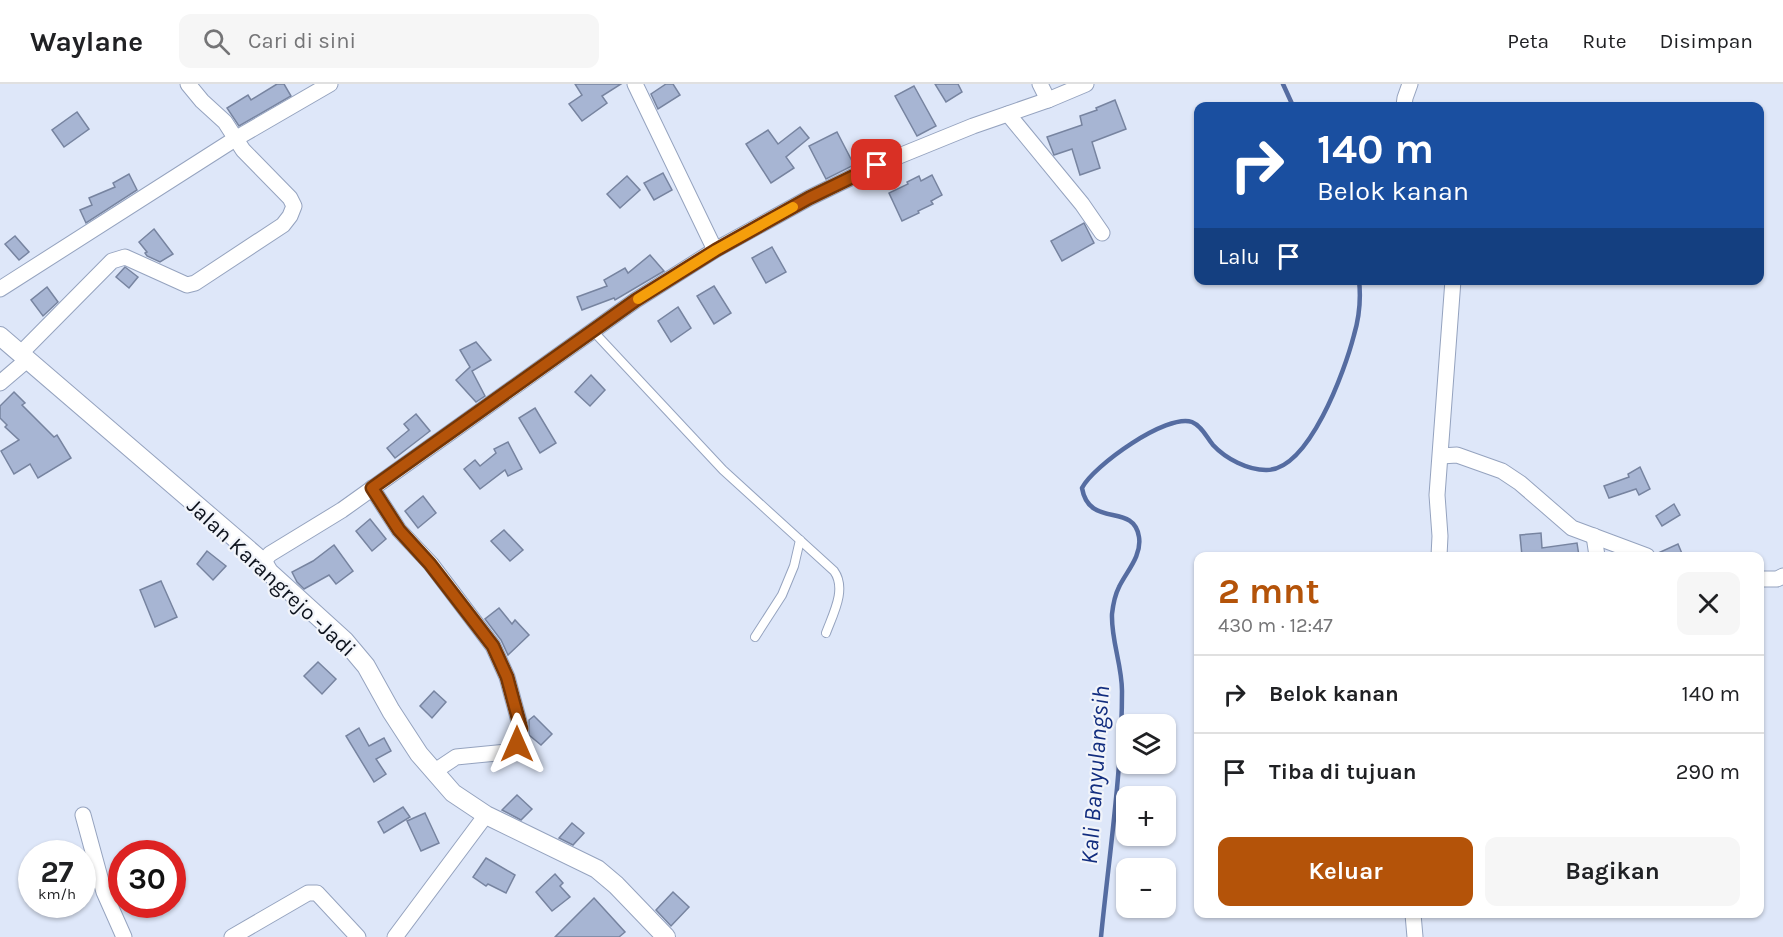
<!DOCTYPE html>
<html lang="id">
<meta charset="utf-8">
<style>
:root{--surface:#fff;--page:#f6f6f6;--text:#202124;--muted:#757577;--line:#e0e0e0;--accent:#b45309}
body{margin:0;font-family:Karla,sans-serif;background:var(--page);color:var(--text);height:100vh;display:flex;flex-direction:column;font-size:22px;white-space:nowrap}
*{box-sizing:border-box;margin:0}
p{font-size:20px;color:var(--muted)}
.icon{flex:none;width:33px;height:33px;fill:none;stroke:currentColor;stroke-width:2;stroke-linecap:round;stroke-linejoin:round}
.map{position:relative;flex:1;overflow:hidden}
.drawer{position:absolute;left:1194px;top:468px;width:570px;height:366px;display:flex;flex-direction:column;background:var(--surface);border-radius:12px;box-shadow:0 2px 4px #0004}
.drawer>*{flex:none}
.guide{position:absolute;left:1194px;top:18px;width:570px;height:183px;border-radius:12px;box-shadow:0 2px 4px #0004;background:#1a4fa0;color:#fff;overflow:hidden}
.controls{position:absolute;left:1116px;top:630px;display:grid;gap:12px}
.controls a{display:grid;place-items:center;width:60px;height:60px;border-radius:12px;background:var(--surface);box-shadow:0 2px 4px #0004;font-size:30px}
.speed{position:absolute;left:18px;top:756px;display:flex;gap:12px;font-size:30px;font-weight:700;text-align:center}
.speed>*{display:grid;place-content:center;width:78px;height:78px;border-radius:50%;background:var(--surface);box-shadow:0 2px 4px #0004;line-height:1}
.speed small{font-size:15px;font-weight:400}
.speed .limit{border:9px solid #d22;background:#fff;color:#111}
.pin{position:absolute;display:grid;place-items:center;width:51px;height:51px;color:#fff;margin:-26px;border-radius:12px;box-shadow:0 3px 9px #0006}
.me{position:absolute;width:66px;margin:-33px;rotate:0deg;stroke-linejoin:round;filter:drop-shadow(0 0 4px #0008)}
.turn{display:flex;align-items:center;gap:21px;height:126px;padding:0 24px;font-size:27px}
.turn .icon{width:78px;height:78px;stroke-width:2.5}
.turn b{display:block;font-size:42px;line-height:51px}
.then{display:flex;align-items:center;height:57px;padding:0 24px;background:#0003;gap:12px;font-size:22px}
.round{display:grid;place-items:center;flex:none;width:63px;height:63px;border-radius:12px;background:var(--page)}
.overview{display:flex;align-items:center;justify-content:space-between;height:102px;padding:0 24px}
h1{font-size:36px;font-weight:700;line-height:45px;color:var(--accent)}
.primary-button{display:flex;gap:12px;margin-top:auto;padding:12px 24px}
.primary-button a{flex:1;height:69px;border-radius:12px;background:var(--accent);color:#fff;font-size:24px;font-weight:700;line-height:69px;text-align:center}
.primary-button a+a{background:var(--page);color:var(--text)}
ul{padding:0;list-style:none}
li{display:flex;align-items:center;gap:18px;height:78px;padding:0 24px;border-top:2px solid var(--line)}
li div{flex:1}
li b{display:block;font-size:22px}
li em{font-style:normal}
header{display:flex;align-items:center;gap:36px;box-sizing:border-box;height:84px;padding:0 30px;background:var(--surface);border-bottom:2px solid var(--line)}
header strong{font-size:28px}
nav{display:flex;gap:33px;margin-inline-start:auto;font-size:21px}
.search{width:420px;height:54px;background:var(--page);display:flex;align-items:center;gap:15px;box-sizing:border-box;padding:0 21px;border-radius:12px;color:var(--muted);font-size:22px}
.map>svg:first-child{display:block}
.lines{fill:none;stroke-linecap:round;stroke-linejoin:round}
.stream{stroke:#556ca1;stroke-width:4.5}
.building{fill:#a7b5d3;stroke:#7784a0;stroke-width:1.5}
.service-casing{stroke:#95a3bf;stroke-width:10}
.minor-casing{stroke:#95a3bf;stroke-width:17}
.tertiary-casing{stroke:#95a3bf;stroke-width:20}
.service{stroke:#fff;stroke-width:8}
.minor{stroke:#fff;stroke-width:15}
.tertiary{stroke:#fff;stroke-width:18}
.route-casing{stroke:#753606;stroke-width:15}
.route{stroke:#b45309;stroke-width:10}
.slow{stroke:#f59e0b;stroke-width:10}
.labels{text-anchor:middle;stroke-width:4.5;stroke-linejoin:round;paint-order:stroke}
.street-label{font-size:22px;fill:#0e131d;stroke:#f1f4fa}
.water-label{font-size:24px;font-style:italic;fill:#122d7f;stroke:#f1f4fa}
</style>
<header>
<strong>Waylane</strong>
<div class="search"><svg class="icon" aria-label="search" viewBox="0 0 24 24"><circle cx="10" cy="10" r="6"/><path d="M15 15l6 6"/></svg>Cari di sini</div>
<nav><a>Peta</a><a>Rute</a><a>Disimpan</a></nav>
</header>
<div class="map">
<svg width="1783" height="853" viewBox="0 0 1783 853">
<rect width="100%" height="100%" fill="#dee7f9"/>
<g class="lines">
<g class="stream">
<path d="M1283,0l10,22"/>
<path d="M1101,853c8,-81 21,-165 21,-246 0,-26 -11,-51 -10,-77 1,-9 3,-19 7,-27 7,-15 23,-31 20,-50 -5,-35 -50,-8 -57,-49 11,-22 85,-75 110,-66 10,4 15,16 21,23 13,14 35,25 53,25 43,1 79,-100 88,-135 5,-17 7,-37 5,-55"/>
</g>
</g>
<g class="building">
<path d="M277,0h7l7,12 -52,30 -12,-18 21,-13 3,5z"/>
<path d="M575,0h46l-19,12 5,7 -25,18 -13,-17 13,-9z"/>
<path d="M666,0h7l7,11 -22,14 -7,-15z"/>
<path d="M935,0h23l4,8 -16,10z"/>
<path d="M914,2l22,40 -19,10 -22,-40z"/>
<path d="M1115,16l11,29 -34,13 8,26 -20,7 -8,-26 -18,6 -7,-18 35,-12 -2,-9 17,-6 -1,-2z"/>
<path d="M77,28l12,17 -25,18 -12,-17z"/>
<path d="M800,43l9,11 -23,19 8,11 -23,15 -25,-39 22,-14 10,14z"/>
<path d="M837,48l17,33 -28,14 -17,-33z"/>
<path d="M663,89l9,17 -18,10 -10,-17z"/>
<path d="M129,90l8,16 -51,33 -6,-13 12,-5 -3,-7 26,-11 -2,-4z"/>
<path d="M932,91l10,20 -11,6 2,3 -15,7 1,2 -17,8 -13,-28 19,-9 -1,-2 12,-6 2,5z"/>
<path d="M627,92l13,14 -20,18 -13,-14z"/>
<path d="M1084,139l10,20 -32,18 -11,-20z"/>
<path d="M154,145l19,25 -13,8 -13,-6 -2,-3 2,-1 -8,-10z"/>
<path d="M15,152l14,16 -10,8 -14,-16z"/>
<path d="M772,163l14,25 -20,11 -14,-25z"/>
<path d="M650,171l14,16 -49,29 -1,-2 -32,12 -5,-13 30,-11 -3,-6 21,-12 3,5z"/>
<path d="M125,183l13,10 -9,11 -13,-11z"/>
<path d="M714,202l17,27 -17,11 -17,-28z"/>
<path d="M47,203l11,15 -15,14 -12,-16z"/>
<path d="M678,223l13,21 -20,14 -13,-21z"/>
<path d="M476,258l15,18 -19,11 13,25 -9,6 -20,-22 14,-13 -10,-17z"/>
<path d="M591,291l14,15 -15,16 -15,-14z"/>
<path d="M14,308l11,11 -3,2 32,32 3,-2 14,23 -33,20 -8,-14 -16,10 -13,-23 18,-11 -14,-13 2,-2 -7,-7v-12z"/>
<path d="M535,324l21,35 -16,10 -21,-35z"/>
<path d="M416,330l14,17 -35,27 -8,-10 22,-18 -5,-6z"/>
<path d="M508,358l14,27 -14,7 -3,-6 -25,19 -16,-20 11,-9 5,6 16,-13 -2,-4z"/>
<path d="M1640,383l10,22 -11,6 -3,-6 -27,9 -5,-12 25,-9 -1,-3z"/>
<path d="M423,412l13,17 -18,15 -13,-17z"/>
<path d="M1674,420l6,11 -18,11 -6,-10z"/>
<path d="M370,435l16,20 -14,12 -16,-20z"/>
<path d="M504,446l19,20 -13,11 -19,-20z"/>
<path d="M1541,449l1,15 35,-5 2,13h-57l-2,-21z"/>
<path d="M1678,460l5,12h-27v-2z"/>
<path d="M334,461l19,26 -17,13 -7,-9 -25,14 -7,-7 -5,-10 21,-11z"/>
<path d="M207,467l19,15 -13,14 -16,-16z"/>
<path d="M161,497l16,36 -22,10 -15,-37z"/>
<path d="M499,524l13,16 3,-4 14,15 -21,20 -7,-15 -16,-21z"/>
<path d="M318,578l18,17 -14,15 -18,-18z"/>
<path d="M434,607l12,11 -14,16 -12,-12z"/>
<path d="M534,632l18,18 -11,11 -12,-10v-15z"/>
<path d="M359,644l10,18 15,-8 7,13 -15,8 10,15 -12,8 -28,-46z"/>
<path d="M517,711l15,14 -11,11 -19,-10z"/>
<path d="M403,723l7,10 -26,16 -6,-11z"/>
<path d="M425,729l14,30 -18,8 -14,-30z"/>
<path d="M572,739l12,10 -11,12 -14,-7z"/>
<path d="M486,774l29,17 -9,18 -18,-9 -2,2 -13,-9z"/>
<path d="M555,790l8,9 -3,3 10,11 -18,14 -16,-19z"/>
<path d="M673,808l16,15 -18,19 -15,-16z"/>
<path d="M594,814l31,34 -6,5h-64z"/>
</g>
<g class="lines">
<defs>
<g id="service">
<path d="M593,247l130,139 111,101c13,18 -1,43 -8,62"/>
<path d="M755,553l27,-42 12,-29 6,-26"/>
</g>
<g id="minor">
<path d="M635,0l80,166"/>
<path d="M1040,0l8,16"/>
<path d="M1404,22l1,-8 5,-14"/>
<path d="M1008,30l74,90 20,29"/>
<path d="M0,205l235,-150 95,-55"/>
<path d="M20,270l92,-93 13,-4 62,28 8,-2 88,-58 7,-9 4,-10 -4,-8 -47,-48 -18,-28 -23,-21 -14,-17"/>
<path d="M0,299l27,-23"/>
<path d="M1441,372l16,-1 45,16 18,12 52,45 75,28"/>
<path d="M372,404l27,42 32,34 62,82 14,31 14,52 -4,15 -10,8 -51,5 -21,14"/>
<path d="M1594,452l3,20"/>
<path d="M1439,472l1,-20 -3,-41 16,-215"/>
<path d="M263,478l7,-8 72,-44 294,-210 79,-50 94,-52 68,-33 96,-39 75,-26 38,-16"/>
<path d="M1760,495h17l6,-3"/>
<path d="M83,731l21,77 20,45"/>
<path d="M1413,830l2,23"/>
<path d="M232,853l76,-44h9l41,44"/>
<path d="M395,853l91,-122"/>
</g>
<path id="tertiary" d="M0,252l263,226 6,10 76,69 21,25 25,45 28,43 34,39 33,22 111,54 19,16 50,52"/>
</defs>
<use href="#service" class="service-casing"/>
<use href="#minor" class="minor-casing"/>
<use href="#tertiary" class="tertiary-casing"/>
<use href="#service" class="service"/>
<use href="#minor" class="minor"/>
<use href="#tertiary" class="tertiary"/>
</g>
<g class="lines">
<defs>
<path id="route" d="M517,660l4,-15 -14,-52 -14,-31 -63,-82 -31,-34 -27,-42 264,-188 80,-50 93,-52 68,-33"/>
</defs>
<use href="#route" class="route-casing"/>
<use href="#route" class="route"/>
<path class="slow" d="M638,215l78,-49 77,-43"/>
</g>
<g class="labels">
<g class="street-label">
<text transform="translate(272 493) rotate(43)" y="8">Jalan Karangrejo -Jadi</text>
</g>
<g class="water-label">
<text transform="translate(1095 691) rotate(-86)" y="8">Kali Banyulangsih</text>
</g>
</g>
</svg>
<div class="controls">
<a><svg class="icon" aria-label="layers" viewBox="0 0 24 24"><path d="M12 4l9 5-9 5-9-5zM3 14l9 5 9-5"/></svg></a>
<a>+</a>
<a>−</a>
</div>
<div class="speed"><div>27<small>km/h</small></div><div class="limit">30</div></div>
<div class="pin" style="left:877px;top:81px;background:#d93025"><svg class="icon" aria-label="arrive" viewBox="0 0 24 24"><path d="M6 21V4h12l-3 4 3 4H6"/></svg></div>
<svg class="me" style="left:517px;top:660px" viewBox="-20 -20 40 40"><path d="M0-17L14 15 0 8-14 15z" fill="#b45309" stroke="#fff" stroke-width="4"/></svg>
<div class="guide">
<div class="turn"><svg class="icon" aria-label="right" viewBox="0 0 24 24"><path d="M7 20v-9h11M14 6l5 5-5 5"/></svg><div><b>140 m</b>Belok kanan</div></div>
<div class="then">Lalu<svg class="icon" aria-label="arrive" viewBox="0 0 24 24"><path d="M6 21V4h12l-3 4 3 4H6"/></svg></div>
</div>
<section class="drawer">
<div class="overview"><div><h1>2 mnt</h1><p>430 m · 12:47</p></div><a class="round"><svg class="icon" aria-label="close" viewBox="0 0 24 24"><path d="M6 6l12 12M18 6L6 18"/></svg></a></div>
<ul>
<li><svg class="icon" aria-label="right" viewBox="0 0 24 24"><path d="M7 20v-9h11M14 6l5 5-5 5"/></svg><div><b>Belok kanan</b></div><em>140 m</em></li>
<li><svg class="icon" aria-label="arrive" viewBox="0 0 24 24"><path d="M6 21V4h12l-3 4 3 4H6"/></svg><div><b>Tiba di tujuan</b></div><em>290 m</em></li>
</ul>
<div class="primary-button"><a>Keluar</a><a>Bagikan</a></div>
</section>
</div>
